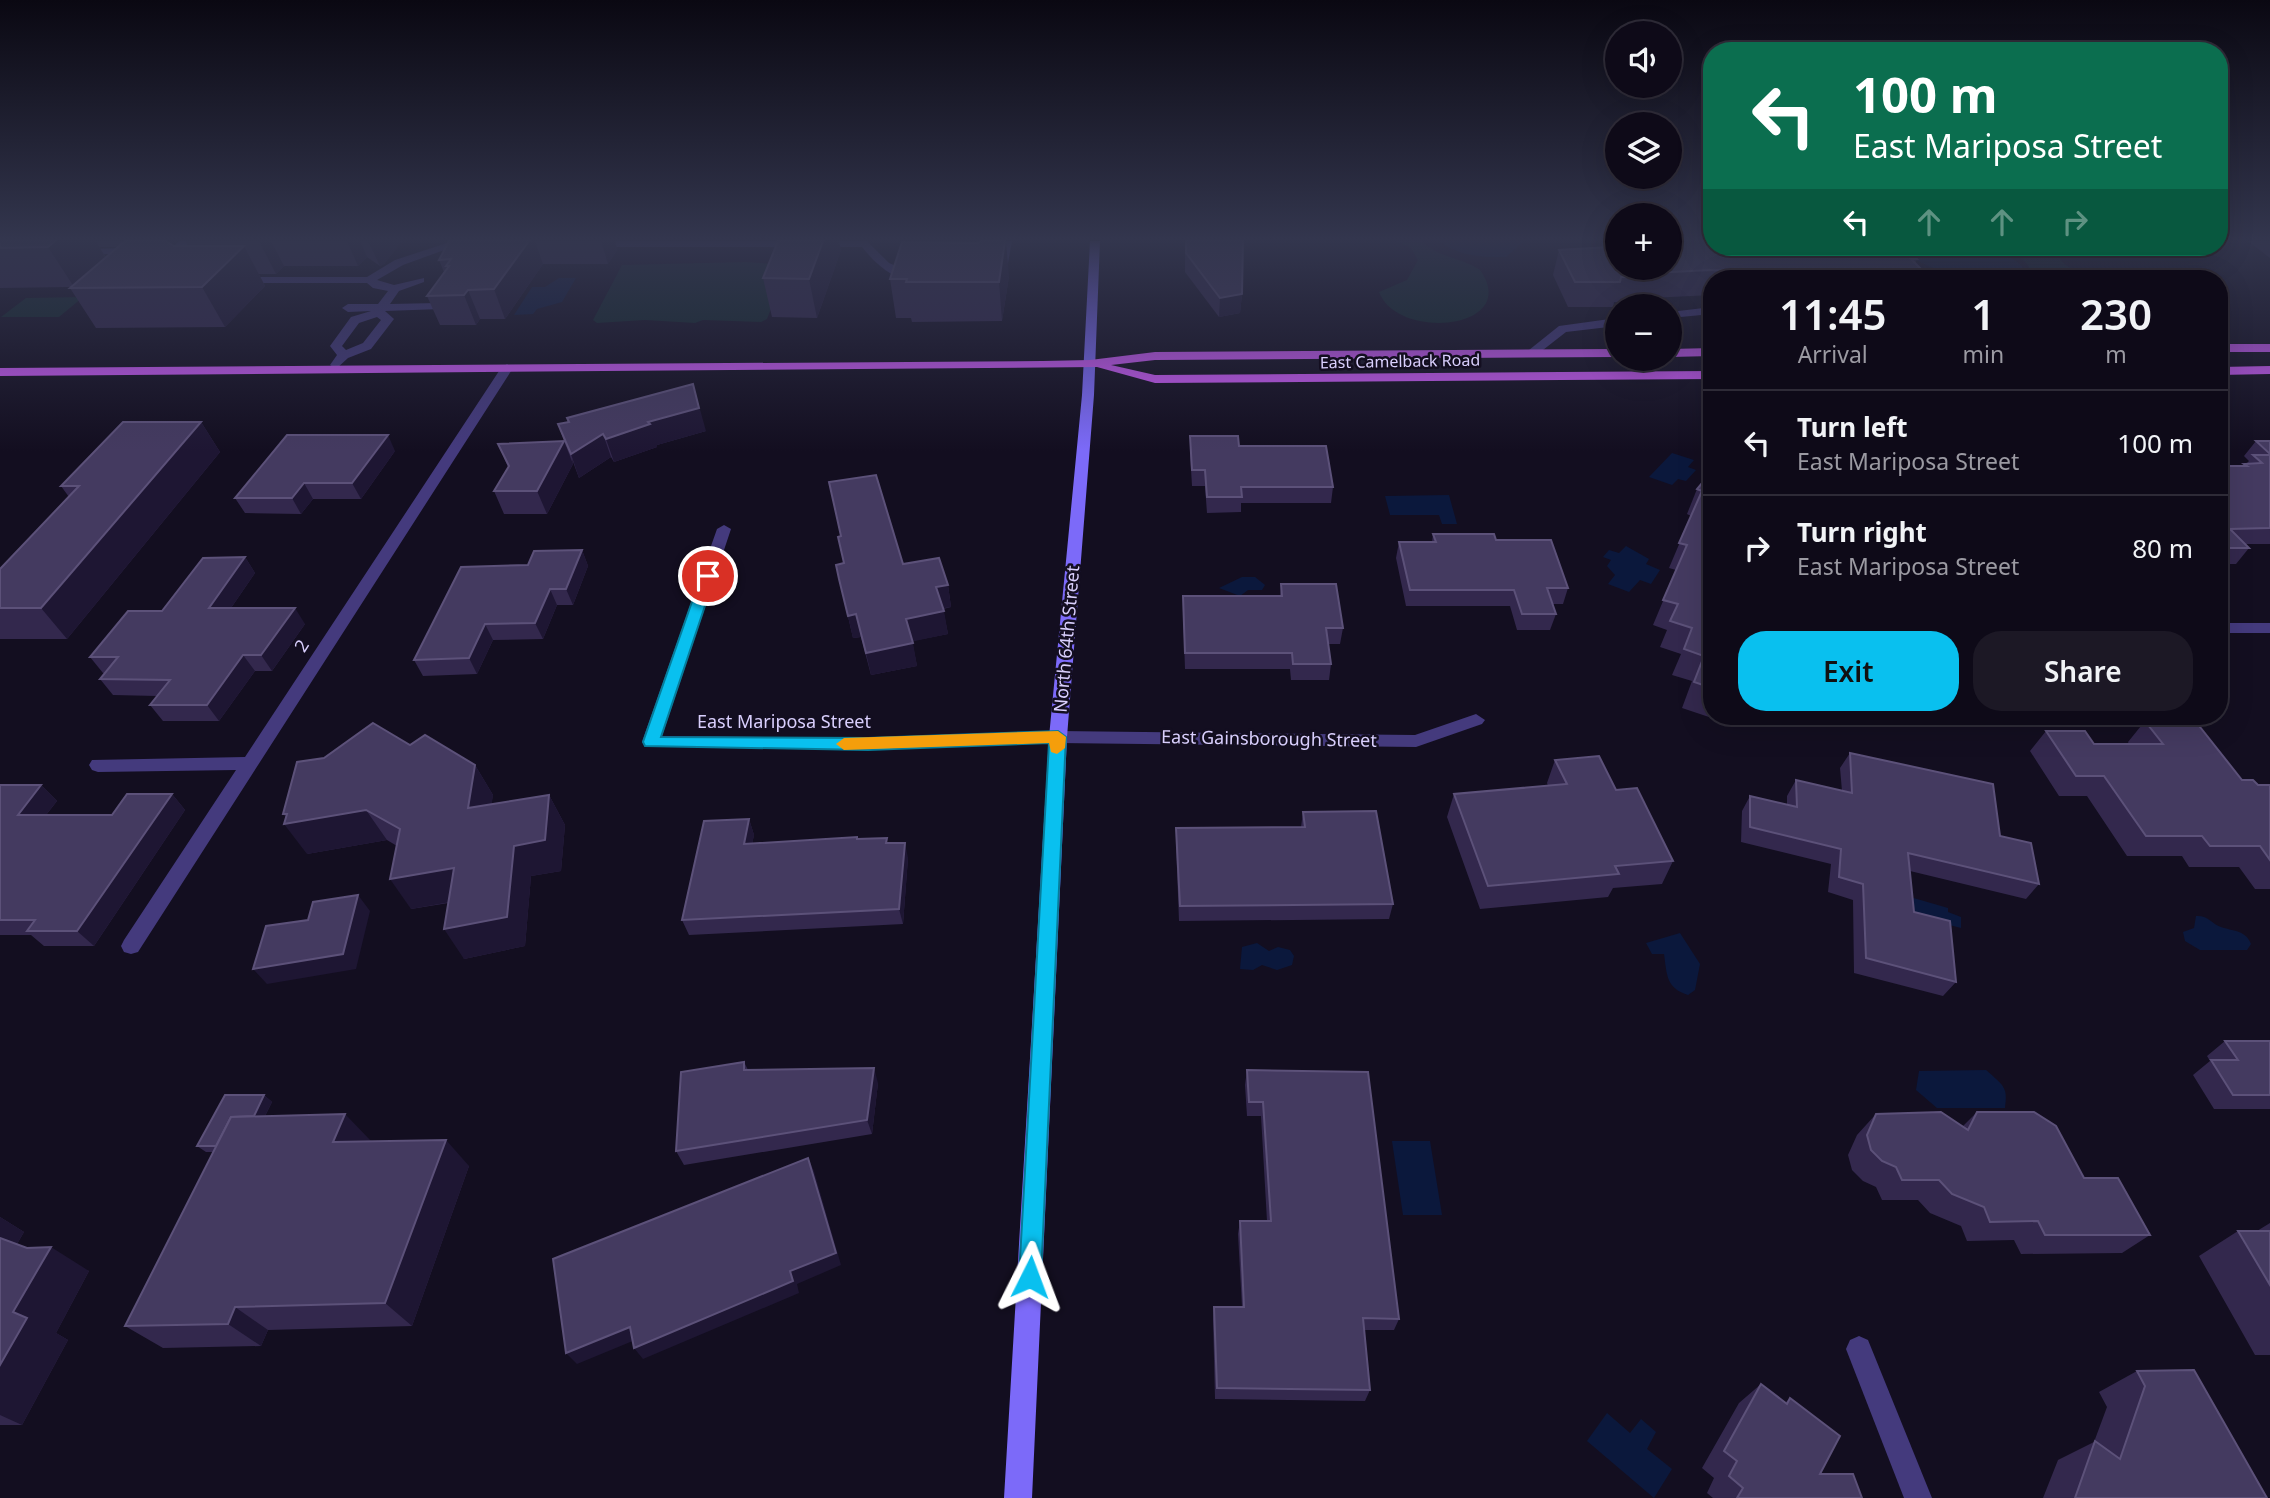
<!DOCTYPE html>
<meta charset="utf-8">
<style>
:root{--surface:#0e0a18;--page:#1c1825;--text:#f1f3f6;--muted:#9b9aa2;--line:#2e2b37;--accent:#09c0ef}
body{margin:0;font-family:"Noto Sans",sans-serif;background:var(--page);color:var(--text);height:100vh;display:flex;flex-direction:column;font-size:26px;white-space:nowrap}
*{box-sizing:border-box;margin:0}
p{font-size:23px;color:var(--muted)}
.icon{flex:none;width:38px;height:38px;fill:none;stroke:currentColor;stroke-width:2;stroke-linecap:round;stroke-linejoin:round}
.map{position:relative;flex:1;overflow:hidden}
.panel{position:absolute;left:1703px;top:270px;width:525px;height:455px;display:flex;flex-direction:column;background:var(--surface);border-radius:28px;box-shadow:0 7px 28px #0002,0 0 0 2px var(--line)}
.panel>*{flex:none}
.guide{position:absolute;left:1703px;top:42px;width:525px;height:214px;border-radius:28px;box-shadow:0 7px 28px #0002,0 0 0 2px var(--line);background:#0b6e4f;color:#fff;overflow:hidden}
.fabs{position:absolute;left:1605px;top:21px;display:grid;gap:14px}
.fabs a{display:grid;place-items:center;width:77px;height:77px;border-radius:50%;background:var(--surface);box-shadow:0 7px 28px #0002,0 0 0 2px var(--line);font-size:35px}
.pin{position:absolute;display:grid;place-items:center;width:60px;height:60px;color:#fff;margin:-30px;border:4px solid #fff;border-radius:50%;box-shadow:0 2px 7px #0007}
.me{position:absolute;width:77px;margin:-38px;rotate:3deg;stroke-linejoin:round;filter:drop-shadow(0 0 5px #0008)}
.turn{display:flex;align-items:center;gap:24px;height:147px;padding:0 35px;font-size:32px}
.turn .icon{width:91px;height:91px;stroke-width:2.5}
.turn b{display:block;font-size:49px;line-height:60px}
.lanes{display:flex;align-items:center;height:66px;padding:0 35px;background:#0003;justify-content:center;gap:35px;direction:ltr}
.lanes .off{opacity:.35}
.eta{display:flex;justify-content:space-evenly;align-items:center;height:119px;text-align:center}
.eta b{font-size:42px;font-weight:600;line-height:49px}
.cta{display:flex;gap:14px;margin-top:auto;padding:14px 35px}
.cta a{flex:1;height:80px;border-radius:28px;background:var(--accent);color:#111;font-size:28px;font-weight:600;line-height:80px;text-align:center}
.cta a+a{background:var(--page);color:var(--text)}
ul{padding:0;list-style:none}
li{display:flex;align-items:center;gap:21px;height:105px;padding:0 35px;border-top:2px solid var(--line)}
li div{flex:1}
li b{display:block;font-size:26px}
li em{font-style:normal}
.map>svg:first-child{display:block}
.green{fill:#11282a}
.water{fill:#0b183c}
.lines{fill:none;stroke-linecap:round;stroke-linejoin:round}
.lane{fill:#443a7d;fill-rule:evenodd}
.street{fill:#443a7d;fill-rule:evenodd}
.secondary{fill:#7c6af9;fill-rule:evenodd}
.primary{fill:#ce5af9;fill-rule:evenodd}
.wall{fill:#33284d;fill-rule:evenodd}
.shaded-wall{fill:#1e1633}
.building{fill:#443a60;stroke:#5c5179;stroke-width:2}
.route{fill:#09c0ef;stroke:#067d9b;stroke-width:2}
.slow{fill:#f59e0b}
.labels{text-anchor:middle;stroke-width:5;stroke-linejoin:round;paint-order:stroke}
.far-street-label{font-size:16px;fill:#d9cffd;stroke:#130e20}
.street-label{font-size:18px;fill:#d9cffd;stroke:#130e20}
</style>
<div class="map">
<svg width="2270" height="1498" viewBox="0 0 2270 1498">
<rect width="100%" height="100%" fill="#130e20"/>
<g class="green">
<path d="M1396,241h26c15,17 40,16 58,29 42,59 -82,72 -101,22l28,-12 11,-20 -7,-12z"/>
<path d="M1997,247h56c19,46 63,12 95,31h-115c-4,-19 -18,-25 -36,-31z"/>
<path d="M746,262l42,3 -21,54 -6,3 -58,-2 -8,3 -50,-3 -48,3 -4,-3 29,-55z"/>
<path d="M83,297l-24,20h-58l25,-19z"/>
</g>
<g class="water">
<path d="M1440,241h84l-18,16c-22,0 -48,0 -66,-16z"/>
<path d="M1917,247c22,0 100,-1 107,24 -22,15 -90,3 -110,-13z"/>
<path d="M559,278h17l-14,24 -25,7 -4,5 -19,1 18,-28h13z"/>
<path d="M1672,453l22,7 -6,7 8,3 -10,11 -8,-2 -6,6 -23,-8z"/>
<path d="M1449,495l8,29h-15l-3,-9h-49l-5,-19z"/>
<path d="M1626,546l23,13 -3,5 14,6 -9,14 -11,-4 -11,12 -21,-8 7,-9 -8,-9 4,-6 -8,-3 6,-7 10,3z"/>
<path d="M1242,577h13l10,8 -3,5h-14l-8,6 -21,-8z"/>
<path d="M1893,892l55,16v4l13,5v11l-70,-18z"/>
<path d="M2196,916c12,-1 16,8 25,11 11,4 25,3 30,17l-4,6h-47l-15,-9 -2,-9 11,-4z"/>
<path d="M1680,933l20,31 -5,26 -7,5c-22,-7 -21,-20 -24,-41h-12l-6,-11z"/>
<path d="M1257,943l12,8 9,-4 12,3 4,6 -2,9 -15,5 -15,-5 -9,5 -13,-1 2,-22z"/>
<path d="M1986,1070c18,16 22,17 19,38h-68l-21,-18 3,-19z"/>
<path d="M1392,1141h38l12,74h-39z"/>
<path d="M1607,1413l23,20 11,-14 15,13 -9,17 25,20 -18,29 -67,-57z"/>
</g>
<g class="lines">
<g class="lane">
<path d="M179,241h11l-11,13h-8l-2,-2z"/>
<path d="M453,241h16l-66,24 -26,15 17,5 30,-7v4l-25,9 -9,13 47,-1 4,2v4l-56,2 9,8 -23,30 -23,9 -12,11 -6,-4 7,-10 -7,-9 21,-29 20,-6 -23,1 -6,-4 6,-4h30l10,-13 -15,-3 -6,-5h-126l-6,-3 6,-3h126l28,-17zM377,317l4,3 -18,23 -17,7 -4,-4 17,-23z"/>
<path d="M592,241h275l22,22 29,12c-19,13 -45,-14 -56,-28h-268l-5,-3z"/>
<path d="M1002,241h10l-4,22 -11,6 -6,-3 6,-5z"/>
<path d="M136,248l4,1v4l-60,2 -6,-3 6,-3z"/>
<path d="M1712,307v7l-42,4v-6z"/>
<path d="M1617,318v8l-51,6 -32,25 -10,-3 35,-28z"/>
<path d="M1859,1336l9,4 64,158h-28l-58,-149 4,-9z"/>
</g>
<g class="street">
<path d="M507,364l6,4 -375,584 -7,2 -7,-2 -3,-6 3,-6 112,-170 -138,2 -6,-2 -3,-5 3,-5 153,-3 256,-389z"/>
<path d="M724,525l7,4 -69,207 206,2 190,-7 357,4 61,-21 9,6 -3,4 -66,23 -358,-4 -190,7 -223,-4 -3,-4 75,-213z"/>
<rect x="2219" y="623" width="51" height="10"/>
</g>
<path class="secondary" d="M1090,241h10l-6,154 -27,342 -35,761h-28l45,-761 33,-342z"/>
<g class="primary">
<rect x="2219" y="344" width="51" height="8"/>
<path d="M1712,348v8l-42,1v-8z"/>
<path d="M1617,349v8l-462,3 -44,5 44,10 557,-4v8l-557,4 -58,-16 -1097,9v-8l1043,-7 47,-1 65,-8z"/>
<path d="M2270,366v8l-51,1v-8z"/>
</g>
</g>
<g class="wall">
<path d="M0,241h169l2,3 3,2h14l-3,-5h217l-18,23 -4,2 -13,-9 -9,9h-74l-8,8h-17l6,12 -40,41 -129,1 -26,-40 1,-1 -71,1zM99,247h19l-12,10z"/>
<path d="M449,241h166l2,9 -9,14h-65l-38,55h-25l-4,6h-36l-13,-29 17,-24 -5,-12z"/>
<path d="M907,241h54v2l48,33 -7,45 -90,1 -1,-4h-15l-6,-39z"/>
<path d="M1185,241l57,53 -2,19 -21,4 -34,-45z"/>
<path d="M1603,241l314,18 -2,5 9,8 -3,6h-209v17l-63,3 -2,4h-33l-1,5h-45l-15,-32 6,-25 42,-3z"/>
<path d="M2248,241h22v17z"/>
<path d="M841,250l-24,68 -45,-1 -9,-39z"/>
<path d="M201,422l19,30 -153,187h-67v-70l69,-72 -8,-11z"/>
<path d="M558,424l148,7 -49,14v2l-43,15 -3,-5 -32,21 -7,-19 1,5 -26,50h-43l-10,-23 14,-24 -10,-23 66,-3z"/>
<path d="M1190,436l49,10 94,41 -2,16h-90v9l-34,1 -2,-27h-13l-2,-34z"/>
<path d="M2256,441h14v103h-26l5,4 -13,16h-17v-98h23l2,-2 3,-1 2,-2 -5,-5z"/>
<path d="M395,451l-34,48h-48l-12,15 -56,-1 -10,-15z"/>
<path d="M1712,464v252h30l-6,10 -54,-18 10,-27 -20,-6 9,-21 -21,-7 7,-17 -14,-5 23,-55 -7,-2 22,-52 -4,-2 10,-25 5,-6 6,-15z"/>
<path d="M1433,534l63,6 72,48 -5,16h-11l4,10 -6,16h-33l-7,-24h-104l-10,-48 3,-16h33z"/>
<path d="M582,550l6,16 -15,39h-16l-14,34 -50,1 -16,34 -54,2 -9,-16 114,-95z"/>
<path d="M245,557l10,16 -24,35 74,16 -33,47h-17l-36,50h-56l-13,-16 7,-9 -44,-1 -13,-16 5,-6h-2l-13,-16z"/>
<path d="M903,564l45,21 3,22 -8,2 5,25 -36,7 5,25 -46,9 -10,-38 -8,1 -17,-73z"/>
<path d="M1281,584l62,44 -3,16h-12l3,20 -2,16h-38l-1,-11h-105l-2,-57v-16h97z"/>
<path d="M2145,721l97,59 16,5h12v104h-15l-16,-22h-50l-7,-11h-55l-40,-60h-28l-29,-45 16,-20 48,13h35l-1,-2z"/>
<path d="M410,745l65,20 18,30 -2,10 58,-10 16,30 -4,46 -30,5 -6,70 -61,13 -16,-56 -37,6 -14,-63 -10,-6 -80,14z"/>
<path d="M1850,753l150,83 39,48 -13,15 -116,-28 4,41 42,70 -13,14 -89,-23 -1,-73 -25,-8 3,-28 -90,-22 1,-31 8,-15 37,9v-9l9,-16 46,11 -2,-23z"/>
<path d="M1555,760l61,30 57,71 -11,23 -49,4 -5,9 -128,12 -33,-92 7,-23 94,-8 -1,-3z"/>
<path d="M0,785h41l16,16 -11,14h66l60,-21 13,16 -91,136h-50l-13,-11h-31z"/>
<path d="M1303,812l90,92 -4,15 -210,2 -3,-77v-16l125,-1z"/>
<path d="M749,819l5,16 -2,9 105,-7 1,2 30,4 20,15 -5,66 -214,11 -7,-15z"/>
<path d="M2225,1041h45v68h-56l-21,-34 17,-14 -3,-5z"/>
<path d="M744,1062l4,8 130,13 -6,51 -188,31 -8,-14z"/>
<path d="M1247,1070l152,249 -5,11h-30l6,60 -5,11 -150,-2 -2,-80 1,-12h28l-4,-73 2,-13h27l-6,-105h-14l-2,-31z"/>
<path d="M264,1095l8,7 -7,14 106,25 98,25 -57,160 -144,4 -7,16 -98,2 -38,-22 88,-174h-7l-9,-6z"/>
<path d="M1977,1112l107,66 66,57 -28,18 -101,1 -7,-14 -47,1 -6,-15 -31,-13 -12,-13h-36l-6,-13 -13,-6 -11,-11 -4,-15 9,-20 19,-21 87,12z"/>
<path d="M0,1217l24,15 -7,12 72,27 -33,62 12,7 -46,85h-22z"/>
<path d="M2270,1223v132h-15l-56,-99 39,-25h19z"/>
<path d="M2137,1371l130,127h-224l15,-38 36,-18 13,-35 -8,-15z"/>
<path d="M1761,1384l24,19 5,-5 30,76 42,24h-149l-6,-5 7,-15 -12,-10 37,-65z"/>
</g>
<g class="shaded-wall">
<path d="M55,241h41l10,18 -32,28 -26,-40z"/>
<path d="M259,241h12l13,25 -8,8z"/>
<path d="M347,241h13l7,16 -9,9z"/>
<path d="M368,241h34l-18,23 -4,2z"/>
<path d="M529,241h6l8,23 -38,55 -11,-30z"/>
<path d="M601,241h14l2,9 -9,14z"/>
<path d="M823,241h16l2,9 -24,68 -8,-39z"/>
<path d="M1005,241h1l3,35 -7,45 -3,-39z"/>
<path d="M244,246l21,40 -40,41 -23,-40z"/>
<path d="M468,290l12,29 -4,6 -12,-30z"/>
<path d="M1242,294l-2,19 -21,4 1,-19z"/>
<path d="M693,384l13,47 -49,14v2l-43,15 -8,-23 42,-17z"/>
<path d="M201,422l19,30 -153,187 -26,-31z"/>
<path d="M603,434l8,23 -32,21 -8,-24z"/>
<path d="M388,435l7,16 -34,48 -9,-16z"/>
<path d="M564,441l9,23 -26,50 -10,-23z"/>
<path d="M304,483l9,16 -12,15 -9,-16z"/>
<path d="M582,550l6,16 -15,39 -7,-16z"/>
<path d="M245,557l10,16 -35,51 -11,-16z"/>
<path d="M948,585l3,22 -12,2 -3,-22z"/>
<path d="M550,589l7,16 -14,34 -8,-16z"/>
<path d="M295,608l10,16 -33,47 -11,-16z"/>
<path d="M944,611l4,23 -38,8 -4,-23z"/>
<path d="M856,614l5,23 -8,1 -5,-22z"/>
<path d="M485,624l8,16 -16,34 -8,-16z"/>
<path d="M913,643l4,23 -46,9 -5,-22z"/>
<path d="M243,655l12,16 -36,50 -12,-16z"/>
<path d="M475,765l18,30 -6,44 -19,-31z"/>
<path d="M41,785l16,16 -23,29 -16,-15z"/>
<path d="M172,794l13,16 -91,136 -17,-15z"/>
<path d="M549,795l16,30 -4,46 -30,5 -6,70 -61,13 -20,-30 70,-83z"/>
<path d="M366,810l21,30 -80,14 -23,-30 6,-1 -7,-9z"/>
<path d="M749,819l5,16 -5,25 -5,-16z"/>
<path d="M905,843l3,15 -5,66 -4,-15z"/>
<path d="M454,868l19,30 -62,11 -21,-30z"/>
<path d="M358,895l12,16 -14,58 -89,15 -14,-15z"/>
<path d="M874,1068l4,15 -6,51 -5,-14z"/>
<path d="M264,1095l8,7 -25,50 -8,-6z"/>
<path d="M345,1114l26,27 -11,27 -27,-26z"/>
<path d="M446,1140l23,26 -57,160 -27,-23z"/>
<path d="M808,1158l6,13 27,94 -44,19 2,9 -156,66 -9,-11 156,-77z"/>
<path d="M0,1217l24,15 -11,19 -13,-8z"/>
<path d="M51,1247l38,24 -33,62 12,7 -46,85 -22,-10v-50l13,-53z"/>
<path d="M235,1307l33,23 -7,16 -33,-22z"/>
<path d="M630,1327l10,11 -63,26 -11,-11z"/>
</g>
<g class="building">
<path d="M0,241h55l-7,6 -48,1z"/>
<path d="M125,241h41l8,5h70l-42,41 -132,1z"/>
<path d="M449,241h80l-35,48 -26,1 -4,5 -37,1 22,-30h-3l5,-7 -12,1z"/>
<path d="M778,241h45l-14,38 -46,-1z"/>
<path d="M982,241h23l-6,41h-93l1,-3h-17l12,-37 76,1z"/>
<path d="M1186,241h57l-1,53 -22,4 -34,-45z"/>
<path d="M1607,241h10v27h53v-27h42v6h193l12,12h-6l13,13 -214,-2 -57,3 2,4h-34l-1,5h-45l-16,-32 51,-3z"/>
<path d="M693,384l6,24 -51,14 2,2 -44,15 -3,-5 -32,20 -13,-30 11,-2 -2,-4z"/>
<path d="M123,422h78l-160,186h-41v-39l79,-83h-18z"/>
<path d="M287,435h101l-36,48h-48l-12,15h-57z"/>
<path d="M1190,436h48l1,10h87l7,41h-92l1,10h-35l-2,-27h-13z"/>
<path d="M564,441l-27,50h-43l15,-25 -11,-22z"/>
<path d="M2256,441h14v13z"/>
<path d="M2253,455h17v73l-40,1 19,19h-30v-82h28l-3,-2 18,-1z"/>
<path d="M1712,471v217l-18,-6 10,-26 -20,-7 8,-21 -22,-7 8,-17 -15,-4 24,-55 -8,-2 23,-52 -5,-2z"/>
<path d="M876,475l27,89 36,-6 9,27 -12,2 8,24 -38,8 7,24 -47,10 -10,-39 -8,2 -9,-37 -3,-14 8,-2 -6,-26 3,-1 -12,-54z"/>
<path d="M1433,534h61l2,6h55l17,48h-21l9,26h-34l-8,-24h-104l-11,-48h37z"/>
<path d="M582,550l-16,39h-16l-15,34 -50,1 -16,34 -55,2 47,-93 67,-2 6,-14z"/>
<path d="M245,557l-36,51h86l-34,47h-18l-36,50h-57l20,-25 -70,-1 18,-22h-28l38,-46h34l41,-53z"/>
<path d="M1281,584h55l7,44h-17l5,36h-38l-1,-11h-107l-2,-57h99z"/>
<path d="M2145,721l51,1 46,58h11l5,5h12v75l-10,-14h-50l-8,-10h-56l-42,-60h-28l-30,-45h39l9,13h69z"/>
<path d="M373,723l37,22 15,-10 50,30 -7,43 81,-13 -4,45 -31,6 -7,71 -63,12 10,-61 -64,11 10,-50 -34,-19 -82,14 3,-10h-4l14,-52 27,-4z"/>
<path d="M1850,753l143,31 7,52 31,7 8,41 -131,-31 6,59 36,9 6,61 -90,-24 -3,-74 -24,-7 2,-28 -91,-22v-31l47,11 -1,-27 56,13z"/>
<path d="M1599,756l17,34 21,-2 36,73 -58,5 4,8 -131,12 -34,-92 113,-10 -12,-24z"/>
<path d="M0,785h41l-23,30h94l15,-21h45l-95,137h-50l8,-11h-35z"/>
<path d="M1376,811l17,93 -213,2 -4,-78 129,-1 -2,-15z"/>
<path d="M749,819l-5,25 113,-7v2l30,-1 -1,5h19l-6,66 -217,11 22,-99z"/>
<path d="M358,895l-15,59 -90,15 13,-43 42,-6 5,-18z"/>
<path d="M2225,1041h45v54h-37l-22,-35h27z"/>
<path d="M744,1062v8l130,-2 -7,52 -191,31 5,-79z"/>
<path d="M1247,1070l121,2 31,247 -36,-1 7,72 -153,-2 -3,-81h30l-4,-86h31l-8,-119h-14z"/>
<path d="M225,1095h39l-10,21 -23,1 -15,29h-19z"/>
<path d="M1941,1112l27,18 9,-18h57l22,14 28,52h34l32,57h-105l-7,-14 -48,1 -6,-15 -32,-13 -13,-14h-37l-6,-13 -14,-6 -11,-11 -4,-15 9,-21z"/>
<path d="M345,1114l-12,28 113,-2 -61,163 -150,4 -7,17 -103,2 106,-209z"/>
<path d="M808,1158l28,95 -46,18 3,10 -159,67 -4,-21 -64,26 -13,-94z"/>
<path d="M2238,1231h32v54z"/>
<path d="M0,1238l27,10 24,-1 -38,65 14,6 -27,47z"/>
<path d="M2194,1370l73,128h-192l20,-57 25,18 25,-73 -8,-15z"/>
<path d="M1761,1384l26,20 3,-6 50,38 -20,38h33l9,24h-125l6,-10 -14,-12 8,-15 -13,-10z"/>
</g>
<linearGradient id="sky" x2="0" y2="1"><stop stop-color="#0a0812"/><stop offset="0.53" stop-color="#33364e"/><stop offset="1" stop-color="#33364e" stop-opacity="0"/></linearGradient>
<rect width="2270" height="451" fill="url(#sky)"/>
<path class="route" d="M708,572l7,4 -54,161 207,1 190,-7 8,6 -25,540 -3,7 -8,4 -8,-4 -3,-7 30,-534 -181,7 -223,-4 -2,-4 58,-166z"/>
<path class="slow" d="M1058,731l8,6 -1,11 -8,6 -6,-2 -2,-9 -205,7 -8,-6 8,-6z"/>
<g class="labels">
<g class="far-street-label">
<text transform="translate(1400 361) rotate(-1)" y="6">East Camelback Road</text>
</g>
<g class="street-label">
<text transform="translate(1067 639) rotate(-85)" y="6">North 64th Street</text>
<text transform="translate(302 646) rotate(-58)" y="6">2</text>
<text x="784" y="728">East Mariposa Street</text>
<text transform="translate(1269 739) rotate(1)" y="6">East Gainsborough Street</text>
</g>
</g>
</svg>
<div class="fabs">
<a><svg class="icon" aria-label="sound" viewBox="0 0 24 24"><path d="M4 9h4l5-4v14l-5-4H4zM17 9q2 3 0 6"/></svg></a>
<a><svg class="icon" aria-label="layers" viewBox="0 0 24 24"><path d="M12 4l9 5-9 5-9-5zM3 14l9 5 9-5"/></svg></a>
<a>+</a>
<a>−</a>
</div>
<div class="pin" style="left:708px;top:576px;background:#d93025"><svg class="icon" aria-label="arrive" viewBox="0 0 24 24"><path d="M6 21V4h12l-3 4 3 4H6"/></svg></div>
<svg class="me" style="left:1030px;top:1277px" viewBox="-20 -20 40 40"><path d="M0-17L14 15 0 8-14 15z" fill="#09c0ef" stroke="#fff" stroke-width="4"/></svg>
<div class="guide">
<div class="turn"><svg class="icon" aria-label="left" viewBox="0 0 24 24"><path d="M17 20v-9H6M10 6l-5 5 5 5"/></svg><div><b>100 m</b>East Mariposa Street</div></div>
<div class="lanes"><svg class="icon" aria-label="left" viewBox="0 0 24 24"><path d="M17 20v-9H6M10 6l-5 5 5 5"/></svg><svg class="icon off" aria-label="ahead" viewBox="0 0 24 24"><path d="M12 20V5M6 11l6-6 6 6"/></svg><svg class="icon off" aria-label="ahead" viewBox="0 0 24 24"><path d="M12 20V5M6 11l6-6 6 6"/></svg><svg class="icon off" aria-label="right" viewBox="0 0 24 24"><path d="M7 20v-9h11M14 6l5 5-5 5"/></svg></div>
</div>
<section class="panel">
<div class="eta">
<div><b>11:45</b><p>Arrival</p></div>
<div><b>1</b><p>min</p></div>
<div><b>230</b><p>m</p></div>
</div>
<ul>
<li><svg class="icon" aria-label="left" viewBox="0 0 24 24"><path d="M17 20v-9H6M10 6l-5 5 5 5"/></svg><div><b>Turn left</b><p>East Mariposa Street</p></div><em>100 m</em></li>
<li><svg class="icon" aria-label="right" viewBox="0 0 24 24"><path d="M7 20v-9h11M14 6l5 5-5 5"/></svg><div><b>Turn right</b><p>East Mariposa Street</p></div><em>80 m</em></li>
</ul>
<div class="cta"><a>Exit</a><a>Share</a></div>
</section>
</div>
